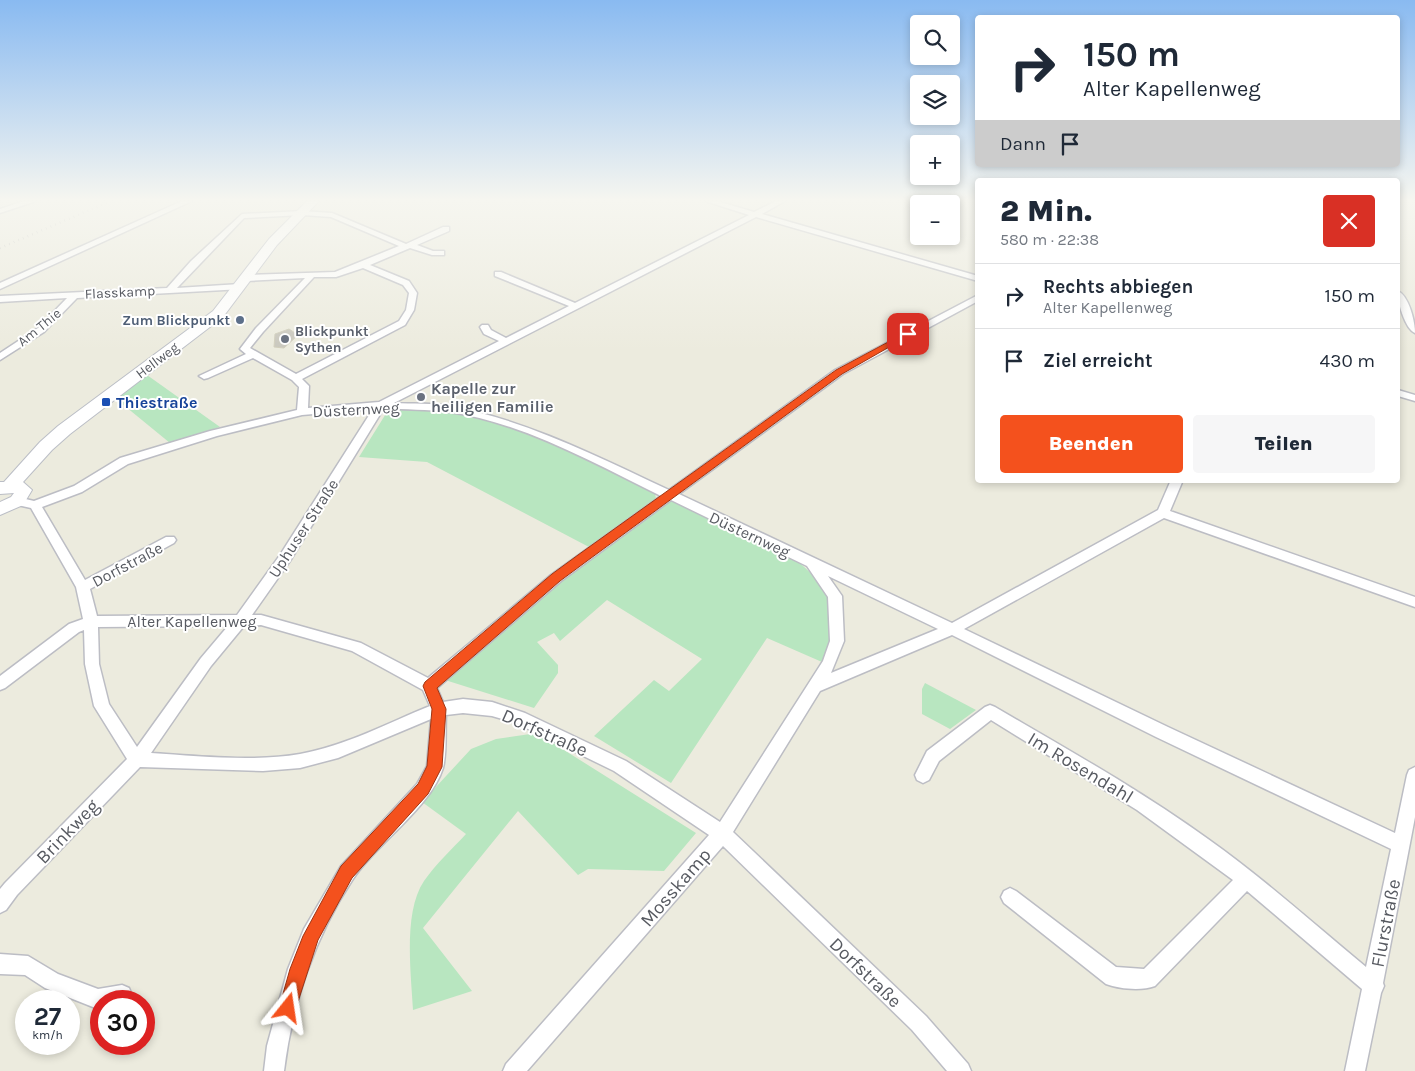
<!DOCTYPE html>
<html lang="de">
<meta charset="utf-8">
<style>
:root{--surface:#fff;--page:#f6f6f7;--text:#1f2937;--muted:#747a83;--line:#e0e1e3;--accent:#f4511d}
body{margin:0;font-family:Karla,sans-serif;background:var(--page);color:var(--text);height:100vh;display:flex;flex-direction:column;font-size:19px;white-space:nowrap}
*{box-sizing:border-box;margin:0}
p{font-size:16px;color:var(--muted)}
.icon{flex:none;width:28px;height:28px;fill:none;stroke:currentColor;stroke-width:2;stroke-linecap:round;stroke-linejoin:round}
.map{position:relative;flex:1;overflow:hidden}
.side{position:absolute;left:975px;top:178px;width:425px;height:305px;display:flex;flex-direction:column;background:var(--surface);border-radius:5px;box-shadow:0 2px 8px #0003}
.side>*{flex:none}
.banner{position:absolute;left:975px;top:15px;width:425px;height:152px;border-radius:5px;box-shadow:0 2px 8px #0003;background:#fff;color:var(--text);overflow:hidden}
.fabs{position:absolute;left:910px;top:15px;display:grid;gap:10px}
.fabs a{display:grid;place-items:center;width:50px;height:50px;border-radius:5px;background:var(--surface);box-shadow:0 2px 8px #0003;font-size:25px}
.speed{position:absolute;left:15px;top:990px;display:flex;gap:10px;font-size:25px;font-weight:700;text-align:center}
.speed>*{display:grid;place-content:center;width:65px;height:65px;border-radius:50%;background:var(--surface);box-shadow:0 2px 8px #0003;line-height:1}
.speed small{font-size:12px;font-weight:400}
.speed .limit{border:8px solid #d22;background:#fff;color:#111}
.pin{position:absolute;display:grid;place-items:center;width:42px;height:42px;color:#fff;margin:-21px;border-radius:10px;box-shadow:0 2px 8px #0006}
.me{position:absolute;width:55px;margin:-28px;rotate:15deg;stroke-linejoin:round;filter:drop-shadow(0 0 4px #0008)}
.turn{display:flex;align-items:center;gap:18px;height:105px;padding:0 25px;font-size:22px}
.turn .icon{width:65px;height:65px;stroke-width:2.5}
.turn b{display:block;font-size:35px;line-height:42px}
.then{display:flex;align-items:center;height:48px;padding:0 25px;background:#0003;gap:10px;font-size:19px}
.round{display:grid;place-items:center;flex:none;width:52px;height:52px;border-radius:5px;background:var(--page)}
.summary{display:flex;align-items:center;justify-content:space-between;height:85px;padding:0 25px}
h1{font-size:30px;font-weight:800;line-height:38px}
.action{display:flex;gap:10px;margin-top:auto;padding:10px 25px}
.action a{flex:1;height:58px;border-radius:5px;background:var(--accent);color:#fff;font-size:20px;font-weight:800;line-height:58px;text-align:center}
.action a+a{background:var(--page);color:var(--text)}
ul{padding:0;list-style:none}
li{display:flex;align-items:center;gap:15px;height:65px;padding:0 25px;border-top:1px solid var(--line)}
li div{flex:1}
li b{display:block;font-size:19px}
li em{font-style:normal}
.map>svg:first-child{display:block}
.green{fill:#b8e6c0}
.building{fill:#c9c7bd;stroke:#d1cebc}
.lines{fill:none;stroke-linecap:round;stroke-linejoin:round}
.street-casing{stroke:#bcbdc4;stroke-width:3}
.secondary-casing{stroke:#bbbec6;stroke-width:2}
.street{fill:#fff;fill-rule:evenodd}
.secondary{fill:#fff;fill-rule:evenodd}
.rail{stroke:#b5b6b6;stroke-width:2.5;stroke-dasharray:0.5 4.5;stroke-linecap:butt}
.route{fill:#f4511d;stroke:#9f3513}
.service-dot{fill:#5c6f8a;stroke:#fff;stroke-width:2}
.worship-dot{fill:#6b7280;stroke:#fff;stroke-width:2}
.transit-dot{fill:#1a4fb4;stroke:#fff;stroke-width:2}
.labels{text-anchor:middle;stroke-width:4;stroke-linejoin:round;paint-order:stroke}
.far-street-label{font-size:14px;fill:#575a61;stroke:#fff}
.far-service-label{font-size:14px;font-weight:bold;fill:#4e5e75;stroke:#fff;text-anchor:end}
.far-worship-label{font-size:14px;font-weight:bold;fill:#5b616d;stroke:#fff;text-anchor:start}
.worship-label{font-size:16px;font-weight:bold;fill:#5b616d;stroke:#fff;text-anchor:start}
.transit-label{font-size:16px;font-weight:bold;fill:#164399;stroke:#fff;text-anchor:start}
.street-label{font-size:16px;fill:#575a61;stroke:#fff}
.near-street-label{font-size:19px;fill:#575a61;stroke:#fff}
</style>
<div class="map">
<svg width="1415" height="1071" viewBox="0 0 1415 1071">
<rect width="100%" height="100%" fill="#ecebde"/>
<g class="green">
<path d="M147,375l73,52 -50,16 -55,-45z"/>
<path d="M398,408l63,6 39,9 36,13 119,57 1,6 -67,48 -162,-85 -68,-5 28,-45z"/>
<path d="M664,502h10l123,59c37,29 43,57 25,101l-55,-24 -96,145 -77,-47 60,-56 15,11 33,-32 -95,-59 -47,41 -6,-8 -17,9 21,23v8l-24,35 -89,-28 112,-99z"/>
<path d="M925,683l51,27 -26,19 -28,-15v-25z"/>
<path d="M537,733l159,100 -32,38 -76,-2 -10,6 -60,-64 -95,117 49,63 -59,19c-2,-37 -10,-98 11,-129 12,-17 28,-32 42,-47l-44,-32 49,-53 25,-10z"/>
</g>
<path class="building" d="M289,329l9,6 -14,13 -10,-1 1,-13z"/>
<g class="lines">
<defs>
<g id="street">
<path d="M24,201h12l-36,12v-4z"/>
<path d="M182,201h10l-192,88v-6z"/>
<path d="M705,201h12l37,11 22,-11h9l-23,13 216,62v5l-222,-64 -362,186c18,1 39,0 57,3 77,15 147,51 218,84l166,-120 143,-75v6l-135,73 -164,120 273,129 206,-113 13,-30h12l-13,31 245,86v10l-251,-89 -200,111 204,98 227,106 12,-58 2,-5 6,-3v50l-32,166 1,3 -3,7 -16,78h-20l17,-82 -115,-98 -92,95c-13,5 -36,3 -49,-2l-102,-81 -3,-6 3,-6 6,-3 6,3 100,76 28,2 89,-89 -96,-70 -146,-90 -52,41 -10,19 -6,3 -6,-3 -2,-5 12,-24 58,-44 5,-2 5,2c72,42 145,83 213,132 55,39 106,85 158,128l25,-118 -235,-112 -204,-102 -132,56 -87,141 193,184 42,48 3,7h-24l-35,-41 -189,-184 -196,225h-24l3,-7 203,-229 -95,-64 -98,-48 -24,-7 -29,-3 -17,2c-1,16 1,37 -3,53 -12,39 -68,77 -90,111 -38,57 -61,125 -69,192h-20l3,-25 21,-77 16,-40 37,-63 76,-82 10,-18 4,-47 -93,39 -38,10 -37,3 -123,-4 -123,128 -11,15 -6,3v-24l5,-6 122,-124 -33,-53 -9,-42 -1,-34 -5,2 -74,56 -5,2v-14l69,-52 14,-5 -7,-32 -45,-79 -18,-4 -2,-3 6,-4 17,4 40,-15 46,-28 90,-27 87,-21 2,-23 -7,-7 -39,-22 -45,20 -4,1 -5,-3 47,-22 -6,-5 16,-21 49,-50 -59,3 -4,-3 4,-3 89,-3 64,-26 -68,-29 -29,-2 -58,3 -67,70 63,-4 4,3 -1,2 -166,9 -33,34 -44,28v-7l38,-25 29,-30 -67,4v-6l167,-8 24,-27 51,-47 60,-3 30,2 74,31 37,-17h6v4l-32,14 16,6h11v4h-12l-22,-7 -40,17 39,16 8,12 -3,17 -9,15 -103,54 7,7 -1,22 71,-6 120,-61 -15,-7 -4,-7 2,-2h6l3,5 15,8 63,-32 -74,-30v-4h6l74,31 174,-88zM363,268l40,17 6,8 -3,17 -7,11 -103,53 -46,-26 13,-16 51,-55h22zM384,408c21,2 44,1 65,4 72,10 147,52 212,84l-110,79 -123,103 -67,-35 -100,-28h-9l38,-54zM373,409l-93,146 -43,60 -140,1 -7,-27 84,-46 2,-3 -2,-3h-8l-81,43 -43,-73 40,-15 46,-28 89,-28 85,-21zM671,500l136,66 21,31 2,44 -7,20 -103,161 -94,-61 -101,-48 -33,-11 -29,-3 -20,3 -6,-14 124,-107zM828,576l110,53 -107,44 13,-32 -2,-45zM261,625l91,26 71,39 7,16c-42,17 -85,40 -130,48 -47,8 -102,2 -149,-1l60,-87 33,-40zM228,626l-27,32 -64,89 -28,-43 -10,-40 -1,-37z"/>
<path d="M1398,291c11,5 17,31 17,42 -10,-4 -18,-32 -17,-42z"/>
<path d="M1398,390l17,5v6l-17,-5z"/>
<path d="M0,954l28,2 30,18 40,15 24,-4 7,3 3,7 -3,6h-28v7l-3,1 -53,-21 -20,-13 -25,-1z"/>
</g>
<path id="secondary" d="M307,201h12l-42,44 -54,72 -153,117 -18,16 -29,32 9,8 -9,15 -23,10v-13l11,-5 3,-4 -14,1v-12h4l36,-40 18,-16 155,-115 56,-72z"/>
</defs>
<use href="#street" class="street-casing"/>
<use href="#secondary" class="secondary-casing"/>
<use href="#street" class="street"/>
<use href="#secondary" class="secondary"/>
<path class="rail" d="M0,248l111,-47"/>
</g>
<linearGradient id="sky" x2="0" y2="1"><stop stop-color="#89baf1"/><stop offset="0.57" stop-color="#f6f6f0"/><stop offset="1" stop-color="#f6f6f0" stop-opacity="0"/></linearGradient>
<rect width="1415" height="351" fill="url(#sky)"/>
<path class="route" d="M905,333l7,1 -70,40 -255,187 -27,20 -123,107 9,21 -4,58 -14,27 -76,84 -34,62 -24,74 -6,3 -7,-3 -2,-6 11,-39 13,-33 38,-70 77,-82 9,-18 5,-57 -9,-23 2,-4 127,-108 26,-19 258,-185z"/>
<circle class="service-dot" cx="240" cy="320" r="5"/>
<g class="worship-dot">
<circle cx="285" cy="339" r="5"/>
<circle cx="421" cy="397" r="5"/>
</g>
<rect class="transit-dot" x="101" y="397" width="10" height="10" rx="2.5"/>
<g class="labels">
<g class="far-street-label">
<text transform="translate(120 292) rotate(-3)" y="5">Flasskamp</text>
<text transform="translate(39 327) rotate(-39)" y="5">Am Thie</text>
<text transform="translate(157 360) rotate(-37)" y="5">Hellweg</text>
</g>
<g class="far-service-label">
<text x="230" y="325">Zum Blickpunkt</text>
</g>
<g class="far-worship-label">
<text x="295" y="336">Blickpunkt<tspan x="295" dy="16">Sythen</tspan></text>
</g>
<g class="worship-label">
<text x="431" y="394">Kapelle zur<tspan x="431" dy="18">heiligen Familie</tspan></text>
</g>
<g class="transit-label">
<text x="116" y="408">Thiestraße</text>
</g>
<g class="street-label">
<text transform="translate(356 409) rotate(-3)" y="6">Düsternweg</text>
<text transform="translate(303 528) rotate(-57)" y="6">Uphuser Straße</text>
<text transform="translate(750 534) rotate(25)" y="6">Düsternweg</text>
<text transform="translate(127 564) rotate(-28)" y="6">Dorfstraße</text>
<text x="192" y="627">Alter Kapellenweg</text>
</g>
<g class="near-street-label">
<text transform="translate(545 732) rotate(24)" y="7">Dorfstraße</text>
<text transform="translate(1081 767) rotate(31)" y="7">Im Rosendahl</text>
<text transform="translate(67 831) rotate(-46)" y="7">Brinkweg</text>
<text transform="translate(675 887) rotate(-49)" y="7">Mosskamp</text>
<text transform="translate(1385 923) rotate(-79)" y="7">Flurstraße</text>
<text transform="translate(866 972) rotate(44)" y="7">Dorfstraße</text>
</g>
</g>
</svg>
<div class="fabs">
<a><svg class="icon" aria-label="search" viewBox="0 0 24 24"><circle cx="10" cy="10" r="6"/><path d="M15 15l6 6"/></svg></a>
<a><svg class="icon" aria-label="layers" viewBox="0 0 24 24"><path d="M12 4l9 5-9 5-9-5zM3 14l9 5 9-5"/></svg></a>
<a>+</a>
<a>−</a>
</div>
<div class="speed"><div>27<small>km/h</small></div><div class="limit">30</div></div>
<div class="pin" style="left:908px;top:334px;background:#d93025"><svg class="icon" aria-label="arrive" viewBox="0 0 24 24"><path d="M6 21V4h12l-3 4 3 4H6"/></svg></div>
<svg class="me" style="left:288px;top:1008px" viewBox="-20 -20 40 40"><path d="M0-17L14 15 0 8-14 15z" fill="#f4511d" stroke="#fff" stroke-width="4"/></svg>
<div class="banner">
<div class="turn"><svg class="icon" aria-label="right" viewBox="0 0 24 24"><path d="M7 20v-9h11M14 6l5 5-5 5"/></svg><div><b>150 m</b>Alter Kapellenweg</div></div>
<div class="then">Dann<svg class="icon" aria-label="arrive" viewBox="0 0 24 24"><path d="M6 21V4h12l-3 4 3 4H6"/></svg></div>
</div>
<section class="side">
<div class="summary"><div><h1>2 Min.</h1><p>580 m · 22:38</p></div><a class="round" style="background:#d93025;color:#fff"><svg class="icon" aria-label="close" viewBox="0 0 24 24"><path d="M6 6l12 12M18 6L6 18"/></svg></a></div>
<ul>
<li><svg class="icon" aria-label="right" viewBox="0 0 24 24"><path d="M7 20v-9h11M14 6l5 5-5 5"/></svg><div><b>Rechts abbiegen</b><p>Alter Kapellenweg</p></div><em>150 m</em></li>
<li><svg class="icon" aria-label="arrive" viewBox="0 0 24 24"><path d="M6 21V4h12l-3 4 3 4H6"/></svg><div><b>Ziel erreicht</b></div><em>430 m</em></li>
</ul>
<div class="action"><a>Beenden</a><a>Teilen</a></div>
</section>
</div>
